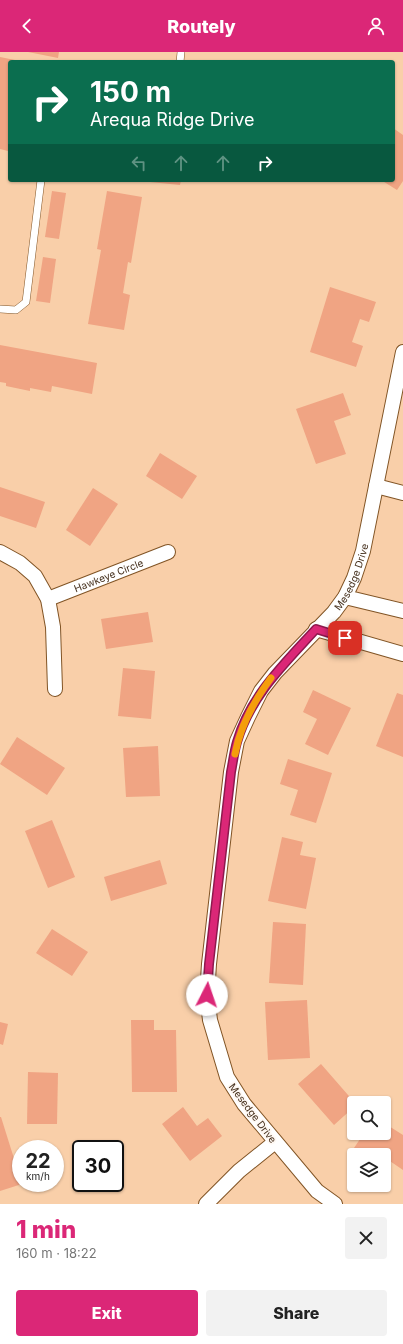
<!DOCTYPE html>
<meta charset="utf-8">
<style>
:root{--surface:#fff;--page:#f2f2f2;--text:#222;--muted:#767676;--accent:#db2777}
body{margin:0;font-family:Inter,sans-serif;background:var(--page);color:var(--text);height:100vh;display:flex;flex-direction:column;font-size:15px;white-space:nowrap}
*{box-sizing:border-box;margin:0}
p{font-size:13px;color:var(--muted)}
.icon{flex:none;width:22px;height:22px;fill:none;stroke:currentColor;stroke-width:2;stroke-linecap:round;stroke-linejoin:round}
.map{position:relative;height:1152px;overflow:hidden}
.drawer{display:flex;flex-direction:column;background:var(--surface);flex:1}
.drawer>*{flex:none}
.banner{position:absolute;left:8px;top:8px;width:387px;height:122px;border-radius:4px;box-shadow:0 1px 3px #0004;background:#0b6e4f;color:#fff;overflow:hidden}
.tools{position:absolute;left:347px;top:1044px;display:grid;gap:8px}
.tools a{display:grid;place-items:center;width:44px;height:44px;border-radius:4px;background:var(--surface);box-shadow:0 1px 3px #0004;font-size:20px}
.speed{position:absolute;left:12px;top:1088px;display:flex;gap:8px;font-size:20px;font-weight:700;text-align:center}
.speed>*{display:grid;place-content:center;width:52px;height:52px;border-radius:50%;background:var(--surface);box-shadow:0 1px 3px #0004;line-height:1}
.speed small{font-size:10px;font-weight:400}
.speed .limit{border:2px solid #111;border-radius:6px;background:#fff;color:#111}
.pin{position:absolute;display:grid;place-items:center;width:34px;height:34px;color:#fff;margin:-17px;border-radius:8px;box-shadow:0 2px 6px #0006}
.me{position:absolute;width:44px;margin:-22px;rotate:4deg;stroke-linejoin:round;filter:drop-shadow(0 0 3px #0008)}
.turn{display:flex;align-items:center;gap:14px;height:84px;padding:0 16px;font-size:18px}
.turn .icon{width:52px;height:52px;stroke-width:2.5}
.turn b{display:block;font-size:28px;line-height:34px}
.lanes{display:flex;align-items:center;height:38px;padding:0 16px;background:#0003;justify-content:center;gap:20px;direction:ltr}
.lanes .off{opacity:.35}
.round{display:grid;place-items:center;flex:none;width:42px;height:42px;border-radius:4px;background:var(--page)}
.summary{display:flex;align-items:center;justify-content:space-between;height:68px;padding:0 16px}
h1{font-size:24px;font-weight:800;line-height:30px;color:var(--accent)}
.action{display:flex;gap:8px;margin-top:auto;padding:8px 16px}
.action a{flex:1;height:46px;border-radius:4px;background:var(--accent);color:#fff;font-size:16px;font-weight:800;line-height:46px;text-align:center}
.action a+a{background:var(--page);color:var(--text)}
header{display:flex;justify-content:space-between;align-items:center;height:52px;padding:0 16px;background:var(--accent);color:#fff;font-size:18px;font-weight:800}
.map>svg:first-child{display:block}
.building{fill:#f0a483}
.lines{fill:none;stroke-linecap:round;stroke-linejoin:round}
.service-casing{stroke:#815425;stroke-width:8}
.minor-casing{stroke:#815425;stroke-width:16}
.service{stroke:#fff;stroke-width:7}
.minor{stroke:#fff;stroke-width:14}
.route-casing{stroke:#8e194d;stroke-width:10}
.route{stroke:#db2777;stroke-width:7}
.slow{stroke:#f59e0b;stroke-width:7}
.labels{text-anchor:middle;stroke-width:3.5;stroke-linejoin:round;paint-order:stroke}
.street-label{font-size:10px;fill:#46311e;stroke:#fef8f3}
</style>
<header><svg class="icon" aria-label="back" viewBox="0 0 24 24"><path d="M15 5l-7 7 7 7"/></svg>Routely<svg class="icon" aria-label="person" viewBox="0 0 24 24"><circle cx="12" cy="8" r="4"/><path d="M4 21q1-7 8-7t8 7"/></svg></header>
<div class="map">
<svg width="403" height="1152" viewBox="0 0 403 1152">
<rect width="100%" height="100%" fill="#f9cfa9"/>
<g class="building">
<path d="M28,0h31l-1,6z"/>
<path d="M0,5l20,4 -10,1v77l-2,12 -8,-2z"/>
<path d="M393,76l10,7v46l-6,9 -16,-10h12z"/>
<path d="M140,128h41l-1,5 -40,-4z"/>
<path d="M52,139l14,2 -7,46 -14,-2z"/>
<path d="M107,139l35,6 -11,66 -3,-1 -5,31 7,2 -6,35 -36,-6 13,-74 -4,-1z"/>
<path d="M43,205l13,2 -6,44 -14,-2z"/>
<path d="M330,235l46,15 -7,20 -9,-3 -8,23 11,4 -7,21 -46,-15z"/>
<path d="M0,293l97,18 -5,31 -40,-8 -1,6 -21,-4v3l-24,-5v-3l-6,-1z"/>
<path d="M343,341l8,22 -17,6 12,33 -30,10 -20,-55z"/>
<path d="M160,401l37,23 -15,23 -36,-23z"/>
<path d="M0,435l45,15 -9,26 -36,-12z"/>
<path d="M93,436l25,16 -28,42 -24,-16z"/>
<path d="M148,560l5,30 -47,7 -5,-30z"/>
<path d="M123,616l32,3 -4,48 -33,-3z"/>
<path d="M313,638l38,18 -23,47 -23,-11 12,-25 -14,-7z"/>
<path d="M397,641l6,2v62l-27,-11z"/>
<path d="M17,685l48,31 -18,27 -47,-31z"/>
<path d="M158,694l2,50 -34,1 -3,-49z"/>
<path d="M288,707l44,14 -16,50 -26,-8 8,-25 -18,-6z"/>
<path d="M52,768l23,57 -27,11 -23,-57z"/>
<path d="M282,785l21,5 -3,13 16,3 -10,51 -38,-8z"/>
<path d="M160,808l7,24 -56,17 -7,-24z"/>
<path d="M273,870l33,2 -3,61 -34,-2z"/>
<path d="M52,877l36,23 -16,24 -36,-23z"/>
<path d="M307,948l3,58 -42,2 -3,-58z"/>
<path d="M131,968h23v10h22l1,62h-45z"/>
<path d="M0,970l8,2 -5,21 -3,-1z"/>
<path d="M321,1012l34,39h-1v4l-20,18 -36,-41z"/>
<path d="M28,1020l30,1 -1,51h-30z"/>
<path d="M183,1055l14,19 11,-8 14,18 -32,25 -28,-37z"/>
<path d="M0,1065h1l21,67 -22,7z"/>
<path d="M384,1071l19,12v35l-19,-13v-2h-30v2l-4,-3 14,-21h20z"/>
</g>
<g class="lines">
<defs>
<g id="service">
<path d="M180,10l1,-10"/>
<path d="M0,257l16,1 10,-8 15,-122"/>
</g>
<g id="minor">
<path d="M376,434l27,7"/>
<path d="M0,500l20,11 15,13 13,23 5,28 2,62"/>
<path d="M345,545l58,14"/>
<path id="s1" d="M48,547l120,-47"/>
<path d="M316,577l87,25"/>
<path d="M206,1152l33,-33 36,-29"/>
<path id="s2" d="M335,1152l-18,-13 -73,-87 -17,-27 -17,-57 -3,-25 2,-31 22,-192 6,-31 11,-24 13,-26 14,-18 59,-61 11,-15 9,-19 9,-27 40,-199"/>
</g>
</defs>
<use href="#service" class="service-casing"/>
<use href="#minor" class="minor-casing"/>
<use href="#service" class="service"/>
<use href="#minor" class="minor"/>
</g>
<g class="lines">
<defs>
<path id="route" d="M207,943l2,-31 22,-192c2,-10 3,-20 6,-30 13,-46 48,-79 79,-113l29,9"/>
</defs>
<use href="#route" class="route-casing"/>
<use href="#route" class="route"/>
<path class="slow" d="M235,702c5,-27 19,-53 36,-76"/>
</g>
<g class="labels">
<g class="street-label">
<text dy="4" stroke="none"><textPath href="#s1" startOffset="65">Hawkeye Circle</textPath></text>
<text dy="4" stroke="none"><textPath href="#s2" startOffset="711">Mesedge Drive</textPath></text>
<text transform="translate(253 1061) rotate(53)" y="4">Mesedge Drive</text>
</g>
</g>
</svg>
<div class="tools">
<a><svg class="icon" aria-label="search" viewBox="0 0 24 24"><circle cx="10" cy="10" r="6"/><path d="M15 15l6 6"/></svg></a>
<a><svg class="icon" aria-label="layers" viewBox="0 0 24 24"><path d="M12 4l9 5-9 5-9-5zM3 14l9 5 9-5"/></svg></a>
</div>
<div class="speed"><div>22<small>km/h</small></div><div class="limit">30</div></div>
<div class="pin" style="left:345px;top:586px;background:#d93025"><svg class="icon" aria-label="arrive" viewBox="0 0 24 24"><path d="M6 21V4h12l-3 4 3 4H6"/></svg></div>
<svg class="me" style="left:207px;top:943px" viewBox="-20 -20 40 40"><circle r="19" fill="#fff"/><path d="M0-13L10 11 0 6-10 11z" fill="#db2777"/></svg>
<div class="banner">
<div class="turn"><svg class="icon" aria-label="right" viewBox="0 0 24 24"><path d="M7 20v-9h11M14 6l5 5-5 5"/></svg><div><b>150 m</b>Arequa Ridge Drive</div></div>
<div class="lanes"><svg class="icon off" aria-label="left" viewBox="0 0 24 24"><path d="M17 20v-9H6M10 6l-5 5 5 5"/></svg><svg class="icon off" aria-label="ahead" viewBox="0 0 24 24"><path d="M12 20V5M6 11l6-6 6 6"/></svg><svg class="icon off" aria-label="ahead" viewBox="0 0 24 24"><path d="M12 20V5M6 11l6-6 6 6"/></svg><svg class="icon" aria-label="right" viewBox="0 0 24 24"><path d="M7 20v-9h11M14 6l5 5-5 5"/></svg></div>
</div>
</div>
<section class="drawer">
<div class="summary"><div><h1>1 min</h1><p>160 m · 18:22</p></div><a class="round"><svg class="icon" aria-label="close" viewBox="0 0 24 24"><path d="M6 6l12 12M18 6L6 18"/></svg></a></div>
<div class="action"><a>Exit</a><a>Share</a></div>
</section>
